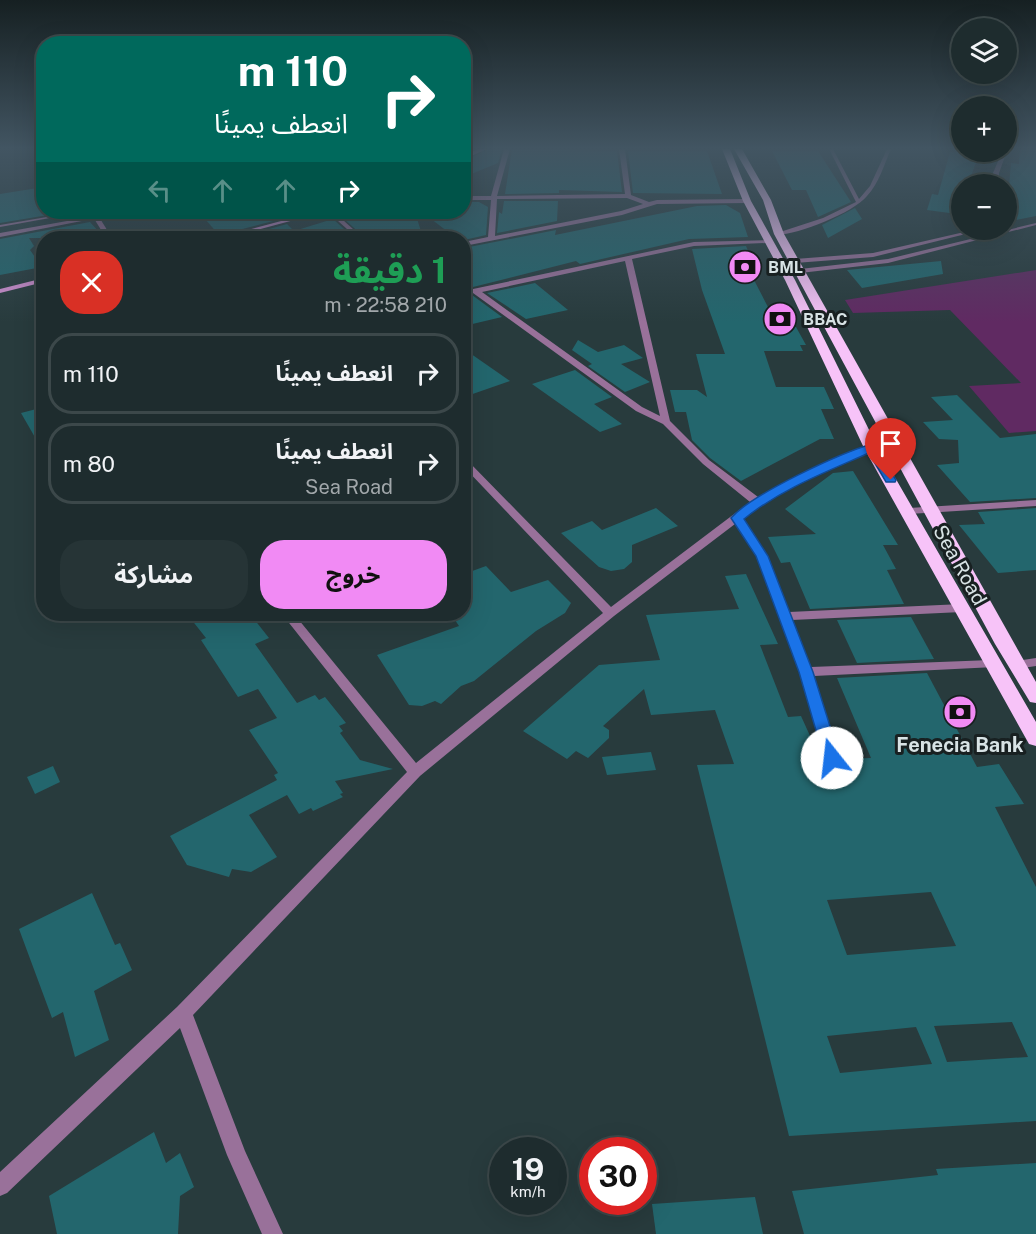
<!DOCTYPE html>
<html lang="ar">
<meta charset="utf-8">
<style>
:root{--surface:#1e2c2e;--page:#263436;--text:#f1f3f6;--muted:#a1a7aa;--line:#3c484a;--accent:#f18af4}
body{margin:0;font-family:"Public Sans","Noto Sans Arabic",sans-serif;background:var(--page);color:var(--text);direction:rtl;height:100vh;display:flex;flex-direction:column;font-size:22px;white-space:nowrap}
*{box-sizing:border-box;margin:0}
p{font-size:20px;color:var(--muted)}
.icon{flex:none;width:33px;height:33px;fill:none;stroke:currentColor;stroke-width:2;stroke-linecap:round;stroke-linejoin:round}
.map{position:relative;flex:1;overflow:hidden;direction:ltr}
.sheet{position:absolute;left:36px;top:231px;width:435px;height:390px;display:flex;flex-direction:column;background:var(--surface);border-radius:24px;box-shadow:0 6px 24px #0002,0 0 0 2px var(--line);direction:rtl}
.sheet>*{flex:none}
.guide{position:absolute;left:36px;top:36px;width:435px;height:183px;border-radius:24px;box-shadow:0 6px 24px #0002,0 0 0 2px var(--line);direction:rtl;background:#00695c;color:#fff;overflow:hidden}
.tools{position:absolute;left:951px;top:18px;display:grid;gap:12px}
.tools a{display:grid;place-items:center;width:66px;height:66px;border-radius:50%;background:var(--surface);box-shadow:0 6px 24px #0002,0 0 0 2px var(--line);font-size:30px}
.speed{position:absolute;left:489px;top:1137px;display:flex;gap:12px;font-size:30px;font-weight:700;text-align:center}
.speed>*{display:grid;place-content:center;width:78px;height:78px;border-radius:50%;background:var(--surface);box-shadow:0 6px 24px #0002,0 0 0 2px var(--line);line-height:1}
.speed small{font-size:15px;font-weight:400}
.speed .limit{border:9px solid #d22;background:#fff;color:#111}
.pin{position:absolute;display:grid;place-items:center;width:51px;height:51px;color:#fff;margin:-62px -26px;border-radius:50% 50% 50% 0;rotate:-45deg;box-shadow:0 0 6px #0007}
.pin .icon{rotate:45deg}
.me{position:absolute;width:66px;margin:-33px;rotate:344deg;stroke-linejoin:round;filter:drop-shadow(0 0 4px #0008)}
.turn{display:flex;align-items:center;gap:21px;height:126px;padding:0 24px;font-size:27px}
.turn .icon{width:78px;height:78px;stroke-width:2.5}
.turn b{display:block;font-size:42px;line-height:51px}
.lanes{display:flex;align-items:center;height:57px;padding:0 24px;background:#0003;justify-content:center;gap:30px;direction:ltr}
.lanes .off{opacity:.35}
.round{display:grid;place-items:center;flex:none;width:63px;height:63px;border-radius:24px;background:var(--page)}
.headline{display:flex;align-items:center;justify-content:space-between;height:102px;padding:0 24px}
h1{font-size:36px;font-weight:700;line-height:45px;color:#1e9e55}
.button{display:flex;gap:12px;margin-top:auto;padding:12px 24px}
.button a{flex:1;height:69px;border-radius:24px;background:var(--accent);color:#111;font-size:24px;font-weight:700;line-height:69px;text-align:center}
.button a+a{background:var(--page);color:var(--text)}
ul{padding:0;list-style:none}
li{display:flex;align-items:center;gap:18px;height:81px;margin:0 12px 9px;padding:0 12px;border:3px solid var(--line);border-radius:24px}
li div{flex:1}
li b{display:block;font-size:22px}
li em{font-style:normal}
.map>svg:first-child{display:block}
.green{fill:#602a62}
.building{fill:#23666d;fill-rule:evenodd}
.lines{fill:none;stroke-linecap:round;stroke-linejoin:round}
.service{fill:#99719a;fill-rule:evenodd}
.minor{fill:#99719a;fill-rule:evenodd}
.tertiary{fill:#99719a;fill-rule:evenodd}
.secondary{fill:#d08fd1;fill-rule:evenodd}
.trunk{fill:#f7c3f8;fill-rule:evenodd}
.route{fill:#1a73e8;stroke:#114b97;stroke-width:1.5}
.labels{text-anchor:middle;stroke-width:6;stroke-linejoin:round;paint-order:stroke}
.far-poi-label{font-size:16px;font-weight:bold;fill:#d8e3e5;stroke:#182021;text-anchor:start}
.street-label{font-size:20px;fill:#d8e3e5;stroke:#182021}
.poi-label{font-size:20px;font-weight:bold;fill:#d8e3e5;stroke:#182021}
</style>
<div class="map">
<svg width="1036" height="1234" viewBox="0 0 1036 1234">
<rect width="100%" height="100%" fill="#283b3d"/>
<path class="green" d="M1036,270v161l-27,2 -40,-47 52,-3 -71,-73 -97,3 -8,-13z"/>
<g class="building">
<path d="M489,149h13l-4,14 -34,14v-16z"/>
<path d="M512,149l105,2 5,41 -63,-2v3l-54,1z"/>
<path d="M1020,149h16v67l-30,6 5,-59 8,1z"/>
<path d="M628,151h79l15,43 -89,-1z"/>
<path d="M772,151h46l33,51 -33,15 -12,-27h-14z"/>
<path d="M950,152h30l-12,32h-6l-5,30 -30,-4 5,-16 6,1z"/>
<path d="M44,187v25h22l-66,11v-29z"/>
<path d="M504,201h54l-1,20 -60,12 2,-21 3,2z"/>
<path d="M464,202h15l9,5 -2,28 -22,5 -8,-2 -34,-26h42z"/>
<path d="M726,205l14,8 8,24 -59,2 -109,25 -4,-3 -103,26 -1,8 30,22 -38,9v-78l92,-18 -1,5 142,-29z"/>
<path d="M855,208l7,11 -34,19 -6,-13z"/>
<path d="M199,212h75l7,7 -62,16z"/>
<path d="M359,212h56l8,26h-58l-23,-21z"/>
<path d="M333,219l21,19h-100l-3,-4 36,-10 7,7z"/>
<path d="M90,222l8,9 -4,1 3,2 -22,4h-46l5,8 -4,4 12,17 -42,8v-36z"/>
<path d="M746,246l10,24h-4l2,10 15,29h8l9,18h10l10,18h-6l3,6h-39l12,36h48l10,22h-13l13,30h-14l-79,42 -31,-23 -18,-18 -6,-28h-11l-5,-22h27l10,7 -11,-43h29l-23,-64 -10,-41z"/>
<path d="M941,261l2,13 -81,14 -15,-18z"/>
<path d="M535,283l33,27 -42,9 -39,-26z"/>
<path d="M578,340l20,12 26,-7 19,13 -22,6 29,18 -25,10 -37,-26 4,-2 -20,-14z"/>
<path d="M464,349l46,32 -46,16z"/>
<path d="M575,370l37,27 -18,7 28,20 -22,8 -68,-48z"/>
<path d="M957,395l43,43 36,-4v64l-66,4 -33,-37 22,-2 -1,-23 -19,-1 -16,-17 30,-2 -22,-23z"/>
<path d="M44,407v46l-23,-40z"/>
<path d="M853,471l45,74h-15l13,24 -9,1 17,34 -94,5 -20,-47 -9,1 -13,-26 48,-3 -31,-25 48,-36z"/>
<path d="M656,508l22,18 -46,19v17l-8,7 -13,2 -12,-4 -38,-34 31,-12 10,9z"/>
<path d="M1036,508v62l-38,3 -39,-48 26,-1 -7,-12z"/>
<path d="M486,566l25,26 37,-12 23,23 -6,10 -29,18 -62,50 -13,5 -20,18 -6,-3 -13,5 -13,-1 -32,-50 82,-29 -6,-9 11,-3v-40z"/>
<path d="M746,574l32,70 -18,1 28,72 13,-1 20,44 11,5 5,-1 4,-5 30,-1 -34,-80 90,-5 50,94 22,-3 25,40 -29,3 41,80v234l-247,15 -92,-371 37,-1 -19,-54 -64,5 -7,-26 -41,37 6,4v8l-21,20 -12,-7 -9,8 -44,-28 76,-66 61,-5 -14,-45 93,-6 -14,-33zM931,892l25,54 -109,9 -20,-55zM1012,1022l16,35 -81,5 -13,-36zM916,1027l16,37 -92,9 -13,-37z"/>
<path d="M187,614h63l19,24 -14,6 42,59 18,-8 4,5 6,-3 21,26 -7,3 4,5 -3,2 20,27 33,9 -58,12 8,12 -3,1 3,3 -30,14 -2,-3 -12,6 -12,-19 -38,20 28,42 -26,15 -19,-3 -3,8 -42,-12 -17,-29 107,-56 -3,-5 4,-2 -29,-43 28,-12 -19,-29 -20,8 -37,-57 5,-2z"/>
<path d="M911,617l23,42 -77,4 -20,-43z"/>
<path d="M651,752l5,18 -49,5 -5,-18z"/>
<path d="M53,766l7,16 -25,12 -8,-17z"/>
<path d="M92,893l23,52 5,-2 12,27 -38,21 15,49 -34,17 -12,-45 -11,6 -33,-89z"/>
<path d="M154,1132l12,31 14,-10 14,34 -14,9 -2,38h-121l-8,-38z"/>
<path d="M1036,1163v71h-232l-12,-43 146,-16 -2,-6z"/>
<path d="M755,1197l8,37h-107l-4,-30z"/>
</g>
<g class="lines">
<g class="service">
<path d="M829,149h4l26,50 11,-13 17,-37h4c-7,16 -12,34 -24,47 -14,17 -68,38 -90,39v-2l46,-15 33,-16z"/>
<path d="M76,212h7l-83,15v-2z"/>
<path d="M95,216l2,1v1l-97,19v-4z"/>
<path d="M1036,223v2l-148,38 -88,10 -3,-2 3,-2 88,-10z"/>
</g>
<g class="minor">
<path d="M504,149h6l-13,47 128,-2 -6,-45h6l6,46 18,7 8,-2 90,-1 3,2 -3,2 -90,1 -35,11 -158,31v-4l24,-5 3,-37h-27v-4h27zM627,198l16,6 -22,7 -126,25 2,-37z"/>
<path d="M90,212h6l16,26h-6z"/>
<path d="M287,212h6l7,7 -5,1z"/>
<path d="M328,212h6l29,26h-6z"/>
<path d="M241,232h4l7,6h-6l-5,-4z"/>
<path d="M769,240v2l-2,1 -73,3 -62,13 38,162 39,39 49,37 37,-20 73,-31h6l2,2 -73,33 -42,23 -19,14 26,38 21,56 173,-8 6,4 -6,4 -170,8 19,47 180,-7 6,4 -2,3 -181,9 25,82 -2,4 -5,1 -5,-1 -27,-90 -44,-116 -21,-32 -121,92 -194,160 -227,239 52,136 38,83h-21l-35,-79 -47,-127 -173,165 -7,3v-24l177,-165 230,-235 -125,-158h12l122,149 187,-150 -139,-146v-8l3,1 144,147 139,-105 -47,-38 -40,-40 -27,-13 -163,-118v-4l221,-47zM625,261l35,155 -18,-9 -160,-115z"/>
<path d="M1036,500v6l-127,8 -5,-3 5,-3z"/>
<path d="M1036,658v8l-20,3 -6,-4 6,-4z"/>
</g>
<g class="tertiary">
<path d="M1007,151l-8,22 -1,11h-6l1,-11 9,-21z"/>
<path d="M973,230h9l-109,27 -78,6 -4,-2 4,-2 78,-6z"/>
</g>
<g class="secondary">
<path d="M478,149h9l-23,10v-4z"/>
<path d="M315,212h9l-97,26h-9z"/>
<path d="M44,278v4l-44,11v-4z"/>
</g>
<g class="trunk">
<path d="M722,149h8l21,52 44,79 83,168 158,274v24l-7,-2 -165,-296 -79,-168 -42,-79z"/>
<path d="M734,149h8l29,51 13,34 252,448v21l-6,-1 -35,-58 -221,-410 -11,-34z"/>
</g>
</g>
<linearGradient id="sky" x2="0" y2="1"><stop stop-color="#162022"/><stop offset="0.46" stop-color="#425562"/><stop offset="1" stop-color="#425562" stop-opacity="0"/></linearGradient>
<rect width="1036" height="322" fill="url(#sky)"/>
<path class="route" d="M872,444l3,1 21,35 -1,2h-9l-17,-29c-43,19 -88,36 -125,66l24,37 45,116 27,86 -8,6 -8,-6 -25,-86 -43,-116 -25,-38c21,-24 109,-65 141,-74z"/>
<defs>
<symbol id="bank-disc" viewBox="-11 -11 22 22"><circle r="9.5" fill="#f18af4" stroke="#182021"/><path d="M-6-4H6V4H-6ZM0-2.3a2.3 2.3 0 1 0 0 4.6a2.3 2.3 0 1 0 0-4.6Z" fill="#111"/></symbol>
</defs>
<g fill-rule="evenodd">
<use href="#bank-disc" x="726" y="248" width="38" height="38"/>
<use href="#bank-disc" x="761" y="300" width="38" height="38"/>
<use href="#bank-disc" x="941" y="693" width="38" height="38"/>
</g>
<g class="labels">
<g class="far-poi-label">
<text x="768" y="273">BML</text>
<text x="803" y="325">BBAC</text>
</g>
<g class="street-label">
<text transform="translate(960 565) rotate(61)" y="7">Sea Road</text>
</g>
<g class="poi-label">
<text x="960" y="752">Fenecia Bank</text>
</g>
</g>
</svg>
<div class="tools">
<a><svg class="icon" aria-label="layers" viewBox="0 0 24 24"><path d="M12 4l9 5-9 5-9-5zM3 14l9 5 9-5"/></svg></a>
<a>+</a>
<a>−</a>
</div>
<div class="speed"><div>19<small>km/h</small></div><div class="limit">30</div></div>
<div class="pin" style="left:891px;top:480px;background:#d93025"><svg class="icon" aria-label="arrive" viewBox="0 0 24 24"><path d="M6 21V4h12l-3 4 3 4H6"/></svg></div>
<svg class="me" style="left:832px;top:758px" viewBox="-20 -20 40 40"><circle r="19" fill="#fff"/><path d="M0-13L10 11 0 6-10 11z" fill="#1a73e8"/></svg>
<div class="guide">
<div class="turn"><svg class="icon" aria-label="right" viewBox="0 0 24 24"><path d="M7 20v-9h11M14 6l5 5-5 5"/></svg><div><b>110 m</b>انعطف يمينًا</div></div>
<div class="lanes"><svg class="icon off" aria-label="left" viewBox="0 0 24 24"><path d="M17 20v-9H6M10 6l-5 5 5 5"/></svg><svg class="icon off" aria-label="ahead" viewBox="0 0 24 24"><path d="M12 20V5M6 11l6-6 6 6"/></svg><svg class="icon off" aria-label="ahead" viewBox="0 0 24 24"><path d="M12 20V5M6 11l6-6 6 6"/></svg><svg class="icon" aria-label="right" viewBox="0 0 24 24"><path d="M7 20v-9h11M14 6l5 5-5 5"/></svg></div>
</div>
<section class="sheet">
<div class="headline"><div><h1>1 دقيقة</h1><p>210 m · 22:58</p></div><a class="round" style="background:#d93025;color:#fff"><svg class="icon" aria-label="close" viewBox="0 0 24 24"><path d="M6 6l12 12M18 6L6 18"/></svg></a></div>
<ul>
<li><svg class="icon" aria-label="right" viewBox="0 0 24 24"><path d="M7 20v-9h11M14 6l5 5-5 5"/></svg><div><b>انعطف يمينًا</b></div><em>110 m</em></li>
<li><svg class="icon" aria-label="right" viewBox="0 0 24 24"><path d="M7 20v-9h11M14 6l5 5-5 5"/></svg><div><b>انعطف يمينًا</b><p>Sea Road</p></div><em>80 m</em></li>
</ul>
<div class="button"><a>خروج</a><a>مشاركة</a></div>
</section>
</div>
